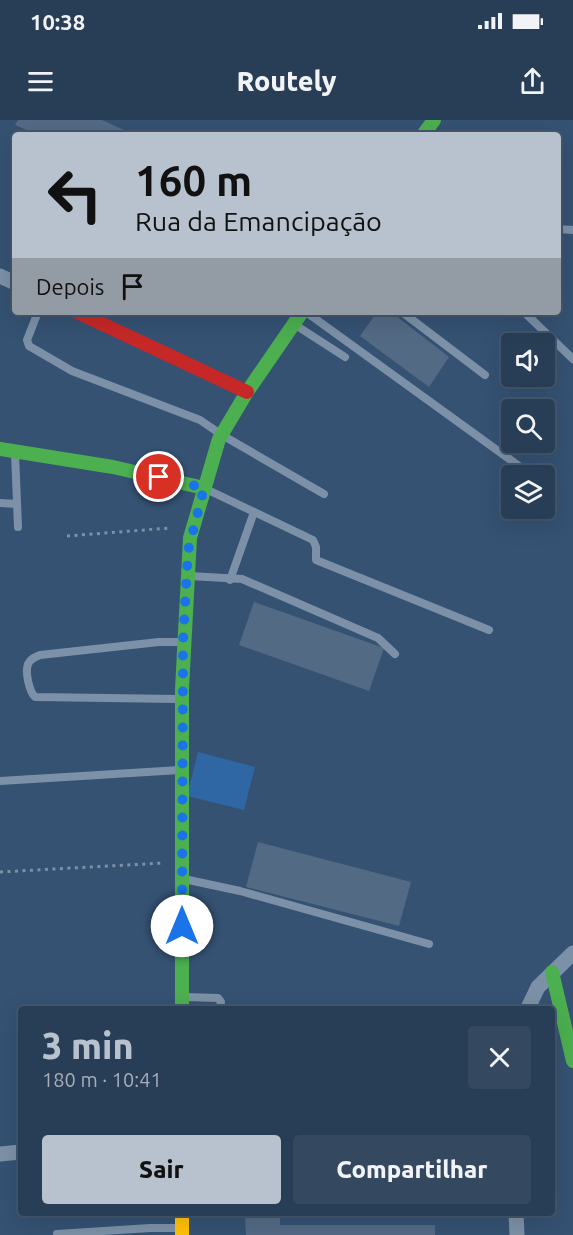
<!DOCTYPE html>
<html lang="pt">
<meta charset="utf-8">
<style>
:root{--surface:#283e56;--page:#344960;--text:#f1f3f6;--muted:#a5aeb9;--line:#44576c;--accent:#b8c2ce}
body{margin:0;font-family:Ubuntu,sans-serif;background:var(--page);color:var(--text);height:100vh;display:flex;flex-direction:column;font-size:22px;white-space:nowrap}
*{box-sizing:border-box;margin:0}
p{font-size:20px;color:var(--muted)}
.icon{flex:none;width:33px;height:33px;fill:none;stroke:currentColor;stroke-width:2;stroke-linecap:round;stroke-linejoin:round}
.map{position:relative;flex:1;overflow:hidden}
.sheet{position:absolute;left:18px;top:886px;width:537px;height:210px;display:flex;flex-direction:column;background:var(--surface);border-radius:6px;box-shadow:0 6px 24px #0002,0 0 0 2px var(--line)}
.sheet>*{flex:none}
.banner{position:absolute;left:12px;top:12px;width:549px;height:183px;border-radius:6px;box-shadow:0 6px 24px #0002,0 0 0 2px var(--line);background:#b8c2ce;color:#111;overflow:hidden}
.tools{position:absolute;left:501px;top:213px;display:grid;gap:12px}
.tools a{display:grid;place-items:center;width:54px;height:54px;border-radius:6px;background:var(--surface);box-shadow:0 6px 24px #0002,0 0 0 2px var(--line);font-size:30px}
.pin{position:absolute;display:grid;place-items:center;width:51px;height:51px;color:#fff;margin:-26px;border:3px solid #fff;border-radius:50%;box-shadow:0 2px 6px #0007}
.me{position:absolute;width:66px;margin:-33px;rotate:0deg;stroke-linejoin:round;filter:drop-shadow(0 0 4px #0008)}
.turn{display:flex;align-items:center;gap:21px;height:126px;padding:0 24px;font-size:27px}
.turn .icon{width:78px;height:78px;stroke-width:2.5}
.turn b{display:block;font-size:42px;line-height:51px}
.then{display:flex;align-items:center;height:57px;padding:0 24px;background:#0003;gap:12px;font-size:22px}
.round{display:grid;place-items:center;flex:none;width:63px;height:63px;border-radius:6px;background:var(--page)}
.headline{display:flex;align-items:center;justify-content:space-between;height:102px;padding:0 24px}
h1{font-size:36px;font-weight:800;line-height:45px;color:var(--accent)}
.action{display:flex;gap:12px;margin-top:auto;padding:12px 24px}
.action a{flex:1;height:69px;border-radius:6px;background:var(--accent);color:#111;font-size:24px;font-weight:800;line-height:69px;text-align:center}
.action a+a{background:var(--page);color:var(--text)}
.status{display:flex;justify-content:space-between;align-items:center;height:42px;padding:0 30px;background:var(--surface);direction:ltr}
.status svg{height:16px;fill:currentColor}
header{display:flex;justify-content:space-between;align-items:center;height:78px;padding:0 24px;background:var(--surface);font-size:27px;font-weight:800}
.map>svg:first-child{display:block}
.green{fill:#2e67a4}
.building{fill:#536a85}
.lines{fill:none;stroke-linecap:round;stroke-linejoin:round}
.path{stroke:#7c91a7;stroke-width:3;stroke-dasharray:3 4.5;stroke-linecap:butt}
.lane{stroke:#7c91a7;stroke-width:8}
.street{stroke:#7c91a7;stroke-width:15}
.fast{stroke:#4caf50;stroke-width:14}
.slow{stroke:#ffc107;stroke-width:14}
.jam{stroke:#c62828;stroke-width:14}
.route{stroke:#1a73e8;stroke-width:10;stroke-dasharray:0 18}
</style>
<div class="status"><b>10:38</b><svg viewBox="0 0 49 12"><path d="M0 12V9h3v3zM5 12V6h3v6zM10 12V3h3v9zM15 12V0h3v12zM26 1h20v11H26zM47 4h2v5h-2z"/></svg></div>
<header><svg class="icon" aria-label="menu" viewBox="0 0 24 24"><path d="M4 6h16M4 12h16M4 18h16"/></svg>Routely<svg class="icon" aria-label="share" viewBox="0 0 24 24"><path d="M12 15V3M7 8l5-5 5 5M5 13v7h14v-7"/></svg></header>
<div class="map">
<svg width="573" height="1115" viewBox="0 0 573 1115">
<rect width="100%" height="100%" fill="#355273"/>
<path class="green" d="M198,632l57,15 -11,43 -57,-14z"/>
<g class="building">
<path d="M18,0h84l33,15h-97l-23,-10z"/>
<path d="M377,192h14l58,45 -20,30 -69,-51z"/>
<path d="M254,482l130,46 -15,43 -130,-46z"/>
<path d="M258,722l153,40 -12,44 -153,-39z"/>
<path d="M280,1094v11h155v10h-189l-1,-18z"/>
</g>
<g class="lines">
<g class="path">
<path d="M67,416l103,-8"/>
<path d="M0,752l163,-9"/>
</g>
<g class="lane">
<path d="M558,109l15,1"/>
<path d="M38,192l-11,28 2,6 43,25 128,49 22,15 102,59"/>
<path d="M306,192l213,154"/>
<path d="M402,192l83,63"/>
<path d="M524,192l49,47"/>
<path d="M297,206l48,31"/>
<path d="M15,333l3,74"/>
<path d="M208,370l105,50 3,7v13l173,70"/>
<path d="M0,383l17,1"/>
<path d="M190,456l52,3 136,59 17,16"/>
<path d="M230,460l24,-68"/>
<path d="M178,579l-143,-2c-6,-6 -10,-25 -7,-33 2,-5 7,-7 12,-9l119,-13h23"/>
<path d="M0,661l180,-11"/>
<path d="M184,759l56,12 189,53"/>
<path d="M184,877l34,1 3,4 -1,8"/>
<path d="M57,1114l93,-6h28"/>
</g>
<g class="street">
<path d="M0,156l15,7"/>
<path d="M527,890l11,-23 35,-34"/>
<path d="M0,1034l21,-2"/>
<path d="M516,1094l1,21"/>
</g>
<g class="fast">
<path d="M423,15l11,-15"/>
<path d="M0,329l113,18 91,21"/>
<path d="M552,852l21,89"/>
<path d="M182,890v-321l8,-151 29,-99 28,-47 55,-80"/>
</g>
<path class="slow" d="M182,1094v21"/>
<path class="jam" d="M77,192l170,80"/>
</g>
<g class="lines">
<path class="route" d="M159,357l45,11 -16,63 -5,91 -1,284"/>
</g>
</svg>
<div class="tools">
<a><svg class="icon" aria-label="sound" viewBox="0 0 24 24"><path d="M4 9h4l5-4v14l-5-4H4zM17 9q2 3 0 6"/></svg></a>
<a><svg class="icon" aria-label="search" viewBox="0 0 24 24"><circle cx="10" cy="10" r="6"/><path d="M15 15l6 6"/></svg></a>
<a><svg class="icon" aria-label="layers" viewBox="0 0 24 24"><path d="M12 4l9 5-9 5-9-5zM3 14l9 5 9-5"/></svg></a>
</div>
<div class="pin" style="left:159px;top:357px;background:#d93025"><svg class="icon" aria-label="arrive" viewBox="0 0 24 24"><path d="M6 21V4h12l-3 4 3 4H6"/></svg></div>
<svg class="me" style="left:182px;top:806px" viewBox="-20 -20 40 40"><circle r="19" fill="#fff"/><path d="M0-13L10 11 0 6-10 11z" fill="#1a73e8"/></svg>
<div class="banner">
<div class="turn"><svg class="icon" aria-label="left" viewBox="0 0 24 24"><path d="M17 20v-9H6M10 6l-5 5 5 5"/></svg><div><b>160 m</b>Rua da Emancipação</div></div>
<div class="then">Depois<svg class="icon" aria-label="arrive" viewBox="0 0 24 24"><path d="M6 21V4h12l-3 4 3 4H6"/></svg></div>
</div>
<section class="sheet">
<div class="headline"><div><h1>3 min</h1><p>180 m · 10:41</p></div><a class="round"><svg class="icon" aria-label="close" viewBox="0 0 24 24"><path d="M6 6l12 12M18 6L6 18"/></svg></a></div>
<div class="action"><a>Sair</a><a>Compartilhar</a></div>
</section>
</div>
